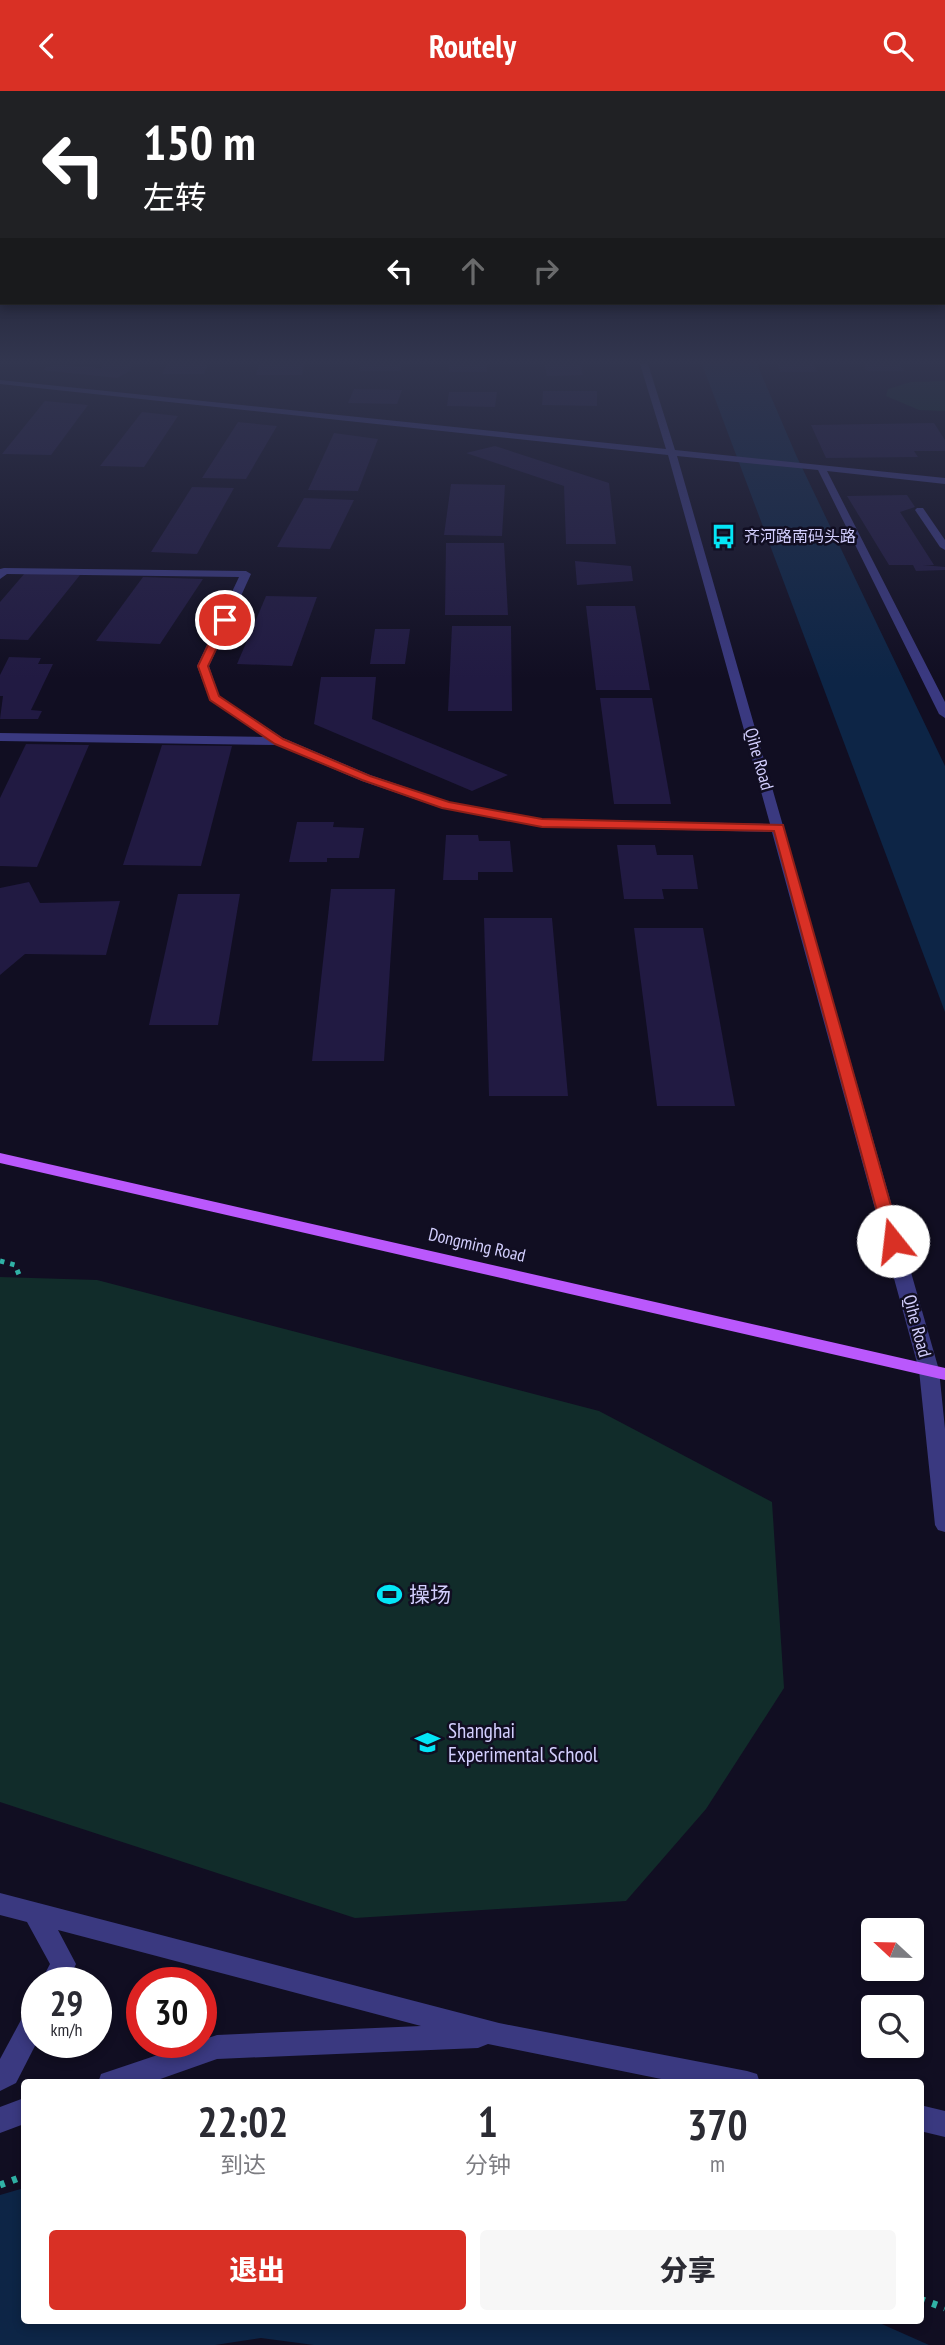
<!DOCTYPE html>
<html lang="zh">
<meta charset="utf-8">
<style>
:root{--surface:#fff;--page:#f7f7f7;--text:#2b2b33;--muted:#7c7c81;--accent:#d93025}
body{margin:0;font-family:"PT Sans Narrow","Noto Sans SC",sans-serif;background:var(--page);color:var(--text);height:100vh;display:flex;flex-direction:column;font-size:26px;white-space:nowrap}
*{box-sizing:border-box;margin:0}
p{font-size:23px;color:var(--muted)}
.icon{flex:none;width:38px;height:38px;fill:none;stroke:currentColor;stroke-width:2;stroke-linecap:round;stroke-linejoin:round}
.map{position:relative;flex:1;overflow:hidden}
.drawer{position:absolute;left:21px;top:1988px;width:903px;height:245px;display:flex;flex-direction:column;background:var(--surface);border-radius:7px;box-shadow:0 4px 10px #0003}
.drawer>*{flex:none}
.guide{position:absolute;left:0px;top:0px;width:945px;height:214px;box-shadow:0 4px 10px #0003;background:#202124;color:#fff;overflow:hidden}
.needle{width:46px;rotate:292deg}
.fabs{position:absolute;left:861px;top:1827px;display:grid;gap:14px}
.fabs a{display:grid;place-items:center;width:63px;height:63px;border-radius:7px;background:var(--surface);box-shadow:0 4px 10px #0003;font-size:35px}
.speed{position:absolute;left:21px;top:1876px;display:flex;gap:14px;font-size:35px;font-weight:700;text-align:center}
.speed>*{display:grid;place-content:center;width:91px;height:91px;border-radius:50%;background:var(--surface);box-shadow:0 4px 10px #0003;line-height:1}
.speed small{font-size:18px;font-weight:400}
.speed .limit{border:10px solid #d22;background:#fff;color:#111}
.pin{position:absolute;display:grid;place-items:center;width:60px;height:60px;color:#fff;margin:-30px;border:4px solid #fff;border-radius:50%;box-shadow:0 2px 7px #0007}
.me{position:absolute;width:77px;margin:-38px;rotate:344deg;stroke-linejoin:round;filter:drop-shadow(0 0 5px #0008)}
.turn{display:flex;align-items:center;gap:24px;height:147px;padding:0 28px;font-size:32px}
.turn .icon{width:91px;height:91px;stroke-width:2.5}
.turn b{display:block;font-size:49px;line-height:60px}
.lanes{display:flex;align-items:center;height:66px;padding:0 28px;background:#0003;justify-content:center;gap:35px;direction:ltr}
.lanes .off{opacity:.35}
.eta{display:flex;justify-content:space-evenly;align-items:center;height:119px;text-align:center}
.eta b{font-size:42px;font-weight:800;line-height:49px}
.cta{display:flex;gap:14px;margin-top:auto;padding:14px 28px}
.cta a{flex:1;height:80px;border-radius:7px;background:var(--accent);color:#fff;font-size:28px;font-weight:800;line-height:80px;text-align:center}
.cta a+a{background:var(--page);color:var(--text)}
header{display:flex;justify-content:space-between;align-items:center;height:91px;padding:0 28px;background:var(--accent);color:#fff;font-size:32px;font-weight:800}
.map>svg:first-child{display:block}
.green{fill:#112c2a}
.water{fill:#0d2546}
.building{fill:#211a42}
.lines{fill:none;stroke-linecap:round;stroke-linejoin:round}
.path-far1{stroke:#30b2a6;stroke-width:5;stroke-dasharray:4.5 6;stroke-linecap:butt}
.path{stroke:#30b2a6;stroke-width:7;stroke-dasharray:5 8;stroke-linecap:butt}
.minor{fill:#3a3980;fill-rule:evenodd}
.major{fill:#ba58fc;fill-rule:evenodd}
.route{fill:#d93025;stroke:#8d1f18;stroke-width:2}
.labels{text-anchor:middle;stroke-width:5;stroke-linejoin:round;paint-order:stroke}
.far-poi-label{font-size:16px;fill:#d3cffe;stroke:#110e22;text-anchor:start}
.street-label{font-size:18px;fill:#d3cffe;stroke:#110e22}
.near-poi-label{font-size:21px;fill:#d3cffe;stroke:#110e22;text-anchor:start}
</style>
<header><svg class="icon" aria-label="back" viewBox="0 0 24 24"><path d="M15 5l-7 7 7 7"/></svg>Routely<svg class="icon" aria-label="search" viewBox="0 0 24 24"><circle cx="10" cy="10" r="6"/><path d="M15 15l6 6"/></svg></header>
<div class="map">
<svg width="945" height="2254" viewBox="0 0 945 2254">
<rect width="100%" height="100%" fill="#110e22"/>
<g class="green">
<path d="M945,290v30l-26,-1 -33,-14 2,-7 23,-7z"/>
<path d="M0,1186l97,3 502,131 173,91 12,186 -78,121 -80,92 -271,17 -355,-116z"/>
</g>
<g class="water">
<path d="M702,273h55l39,91 149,311v246z"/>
<path d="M24,2097v133h851l54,24h-615l-53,-7 -46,7h-215v-150z"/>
</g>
<g class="building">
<path d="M54,273l47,4 1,-4h30l-2,7 -13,7 -75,-8z"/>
<path d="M167,273h41l-4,10h-42z"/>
<path d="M259,273h45l-2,11h-46z"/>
<path d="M360,273h41v7h-42z"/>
<rect x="449" y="273" width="38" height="8"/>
<path d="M544,273h36l3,11 -36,1z"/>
<path d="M777,273h36l4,8h-37z"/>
<path d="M863,273h36l5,7h-37z"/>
<path d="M354,298l48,1 -5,14 -49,-1z"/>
<path d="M543,300h54v15l-55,-1z"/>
<path d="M449,301h48l-2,15 -48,-1z"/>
<path d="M45,310l43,4 -37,50 -49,-1z"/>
<path d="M142,321l36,4 -34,51 -44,-1z"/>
<path d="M238,331l39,4 -31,53 -44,-1z"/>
<path d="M934,332l11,17v11h-31l4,6 -92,1 -15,-33z"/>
<path d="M334,342l44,6 -20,52 -50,-1z"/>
<path d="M495,355l114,37 7,61h-50l-2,-58 -98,-33z"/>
<path d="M451,393l54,1 -3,51 -58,-1z"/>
<path d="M192,396l42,1 -37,66 -46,-2z"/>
<path d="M907,404l8,12 -15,5 34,53h-11l22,2v3l-29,1 -3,-6h-24l-42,-69z"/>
<path d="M304,407l50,2 -24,49 -53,-2z"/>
<path d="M446,452h58l4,72h-63z"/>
<path d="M575,470l56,5 2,15 -56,4z"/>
<path d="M25,482l55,2 -52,65 -28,-1v-37z"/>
<path d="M143,486l60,2 -43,65 -64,-3z"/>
<path d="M266,505l51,1 -25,69 -55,-2z"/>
<path d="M586,515h49l15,84h-54z"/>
<path d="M452,535h59l1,85h-64z"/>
<path d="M375,538h35l-5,35h-35z"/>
<path d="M9,566l32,1 -3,6h15l-22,46 11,1 -4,8h-38l3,-23h-3v-21z"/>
<path d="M321,586h55l-4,42 136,56 -36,16 -158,-67z"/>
<path d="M600,607h52l19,106h-57z"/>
<path d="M26,653l63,1 -52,122 -37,-1v-68z"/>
<path d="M162,654l70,1 -31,120 -78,-1z"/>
<path d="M297,731h37l-1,5 31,1 -5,30h-32v4h-38z"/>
<path d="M446,744h32l1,6h31l3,31h-35v8h-35z"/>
<path d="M617,754h38l2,10h36l5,34h-36l2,10h-40z"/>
<path d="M29,791l11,21 80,-2 -14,54 -81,-1 -25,21v-87z"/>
<path d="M331,798h64l-11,172h-72z"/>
<path d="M178,803h62l-22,131h-69z"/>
<path d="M484,827h68l16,178h-79z"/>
<path d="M634,837h69l32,178h-78z"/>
</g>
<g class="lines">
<path class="path-far1" d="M0,1170l15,4 5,12"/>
<g class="path">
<path d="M0,2094l24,-9"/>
<path d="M920,2208l25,9"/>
</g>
<g class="minor">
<path d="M640,273h8l27,86 270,28v6l-118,-13 118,231v16l-6,-4 -121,-244 -141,-14 262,914 6,59v103l-7,-2 -3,-5 -16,-155 -147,-538 -230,-5 -101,-19 -79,-27 -85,-36 -277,-4v-8l265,4 -55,-37 -13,-34 42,-89 -232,-3 -7,5v-10l4,-1 242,3 5,3 -42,92 10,30 64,42 87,37 79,27 93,17 228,5 -102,-369 -668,-71v-4l666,69z"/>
<path d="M917,417h6l22,32v10l-5,-3 -25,-37z"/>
<path d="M0,1802l499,130 248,48 10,3 3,9h-79l-193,-39 -10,4 -261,11 -68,24h-51l3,-9 116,-39 204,-9 -363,-96 18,34 -9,19h-27l10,-19 -23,-42 -27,-7z"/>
<path d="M37,1912v39l-21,41 -16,8v-32l28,-52z"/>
<path d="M24,2007v26l-24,9v-26z"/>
<path d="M920,2014l25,6v26l-25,-6z"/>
</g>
<path class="major" d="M0,1062l945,215v12l-945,-217z"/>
</g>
<linearGradient id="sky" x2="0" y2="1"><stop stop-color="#090813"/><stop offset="0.46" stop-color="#32364f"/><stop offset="1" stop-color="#32364f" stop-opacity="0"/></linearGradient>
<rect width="945" height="588" fill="url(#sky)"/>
<path class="route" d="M225,526l5,3 -22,46 11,30 64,43 87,37 79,26 93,17 241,6 118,416 -2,3 -6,1 -8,-4 -111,-410 -232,-4 -100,-19 -80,-28 -87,-36 -65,-44 -12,-34 22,-46z"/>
<defs>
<symbol id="bus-bare" viewBox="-9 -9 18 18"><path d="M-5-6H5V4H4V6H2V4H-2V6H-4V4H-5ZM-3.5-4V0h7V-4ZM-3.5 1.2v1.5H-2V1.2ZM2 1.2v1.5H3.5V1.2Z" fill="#04e5f6" stroke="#110e22" stroke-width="2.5" paint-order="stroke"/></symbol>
<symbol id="stadium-bare" viewBox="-9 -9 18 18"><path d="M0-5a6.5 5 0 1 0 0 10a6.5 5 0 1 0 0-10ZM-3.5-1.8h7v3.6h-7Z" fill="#04e5f6" stroke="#110e22" stroke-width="2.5" paint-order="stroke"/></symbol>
<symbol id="school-bare" viewBox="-9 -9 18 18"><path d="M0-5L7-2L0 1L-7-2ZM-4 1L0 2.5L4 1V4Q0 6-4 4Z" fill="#04e5f6" stroke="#110e22" stroke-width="2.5" paint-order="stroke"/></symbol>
</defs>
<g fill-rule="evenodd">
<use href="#bus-bare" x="706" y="428" width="35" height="35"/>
<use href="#stadium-bare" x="372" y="1486" width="35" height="35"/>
<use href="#school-bare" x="410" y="1634" width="35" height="35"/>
</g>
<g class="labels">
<g class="far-poi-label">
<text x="744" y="451">齐河路南码头路</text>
</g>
<g class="street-label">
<text transform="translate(759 668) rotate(74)" y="6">Qihe Road</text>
<text transform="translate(477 1154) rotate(13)" y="6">Dongming Road</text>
<text transform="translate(917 1235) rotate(75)" y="6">Qihe Road</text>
</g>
<g class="near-poi-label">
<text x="409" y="1511">操场</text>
<text x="448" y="1647">Shanghai<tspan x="448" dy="24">Experimental School</tspan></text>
</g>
</g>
</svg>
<div class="fabs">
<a><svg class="needle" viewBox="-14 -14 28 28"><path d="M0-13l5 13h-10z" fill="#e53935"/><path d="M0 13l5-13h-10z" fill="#7c7c81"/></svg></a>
<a><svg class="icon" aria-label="search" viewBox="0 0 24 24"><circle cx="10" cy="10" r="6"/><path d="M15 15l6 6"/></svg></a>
</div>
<div class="speed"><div>29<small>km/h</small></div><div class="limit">30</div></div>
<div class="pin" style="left:225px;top:529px;background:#d93025"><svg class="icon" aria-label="arrive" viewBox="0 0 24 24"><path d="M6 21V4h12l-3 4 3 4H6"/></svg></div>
<svg class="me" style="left:893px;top:1150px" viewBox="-20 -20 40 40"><circle r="19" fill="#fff"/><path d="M0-13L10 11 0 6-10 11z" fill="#d93025"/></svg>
<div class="guide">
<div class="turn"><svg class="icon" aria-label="left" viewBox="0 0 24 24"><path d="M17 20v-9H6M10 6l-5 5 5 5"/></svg><div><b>150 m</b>左转</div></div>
<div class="lanes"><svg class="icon" aria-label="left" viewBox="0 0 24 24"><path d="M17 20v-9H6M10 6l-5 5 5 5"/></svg><svg class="icon off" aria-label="ahead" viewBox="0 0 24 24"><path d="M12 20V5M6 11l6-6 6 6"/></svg><svg class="icon off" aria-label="right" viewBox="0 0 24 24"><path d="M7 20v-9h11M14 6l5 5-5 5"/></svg></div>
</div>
<section class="drawer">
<div class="eta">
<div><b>22:02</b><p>到达</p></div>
<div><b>1</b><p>分钟</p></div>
<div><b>370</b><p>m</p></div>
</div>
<div class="cta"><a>退出</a><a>分享</a></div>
</section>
</div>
